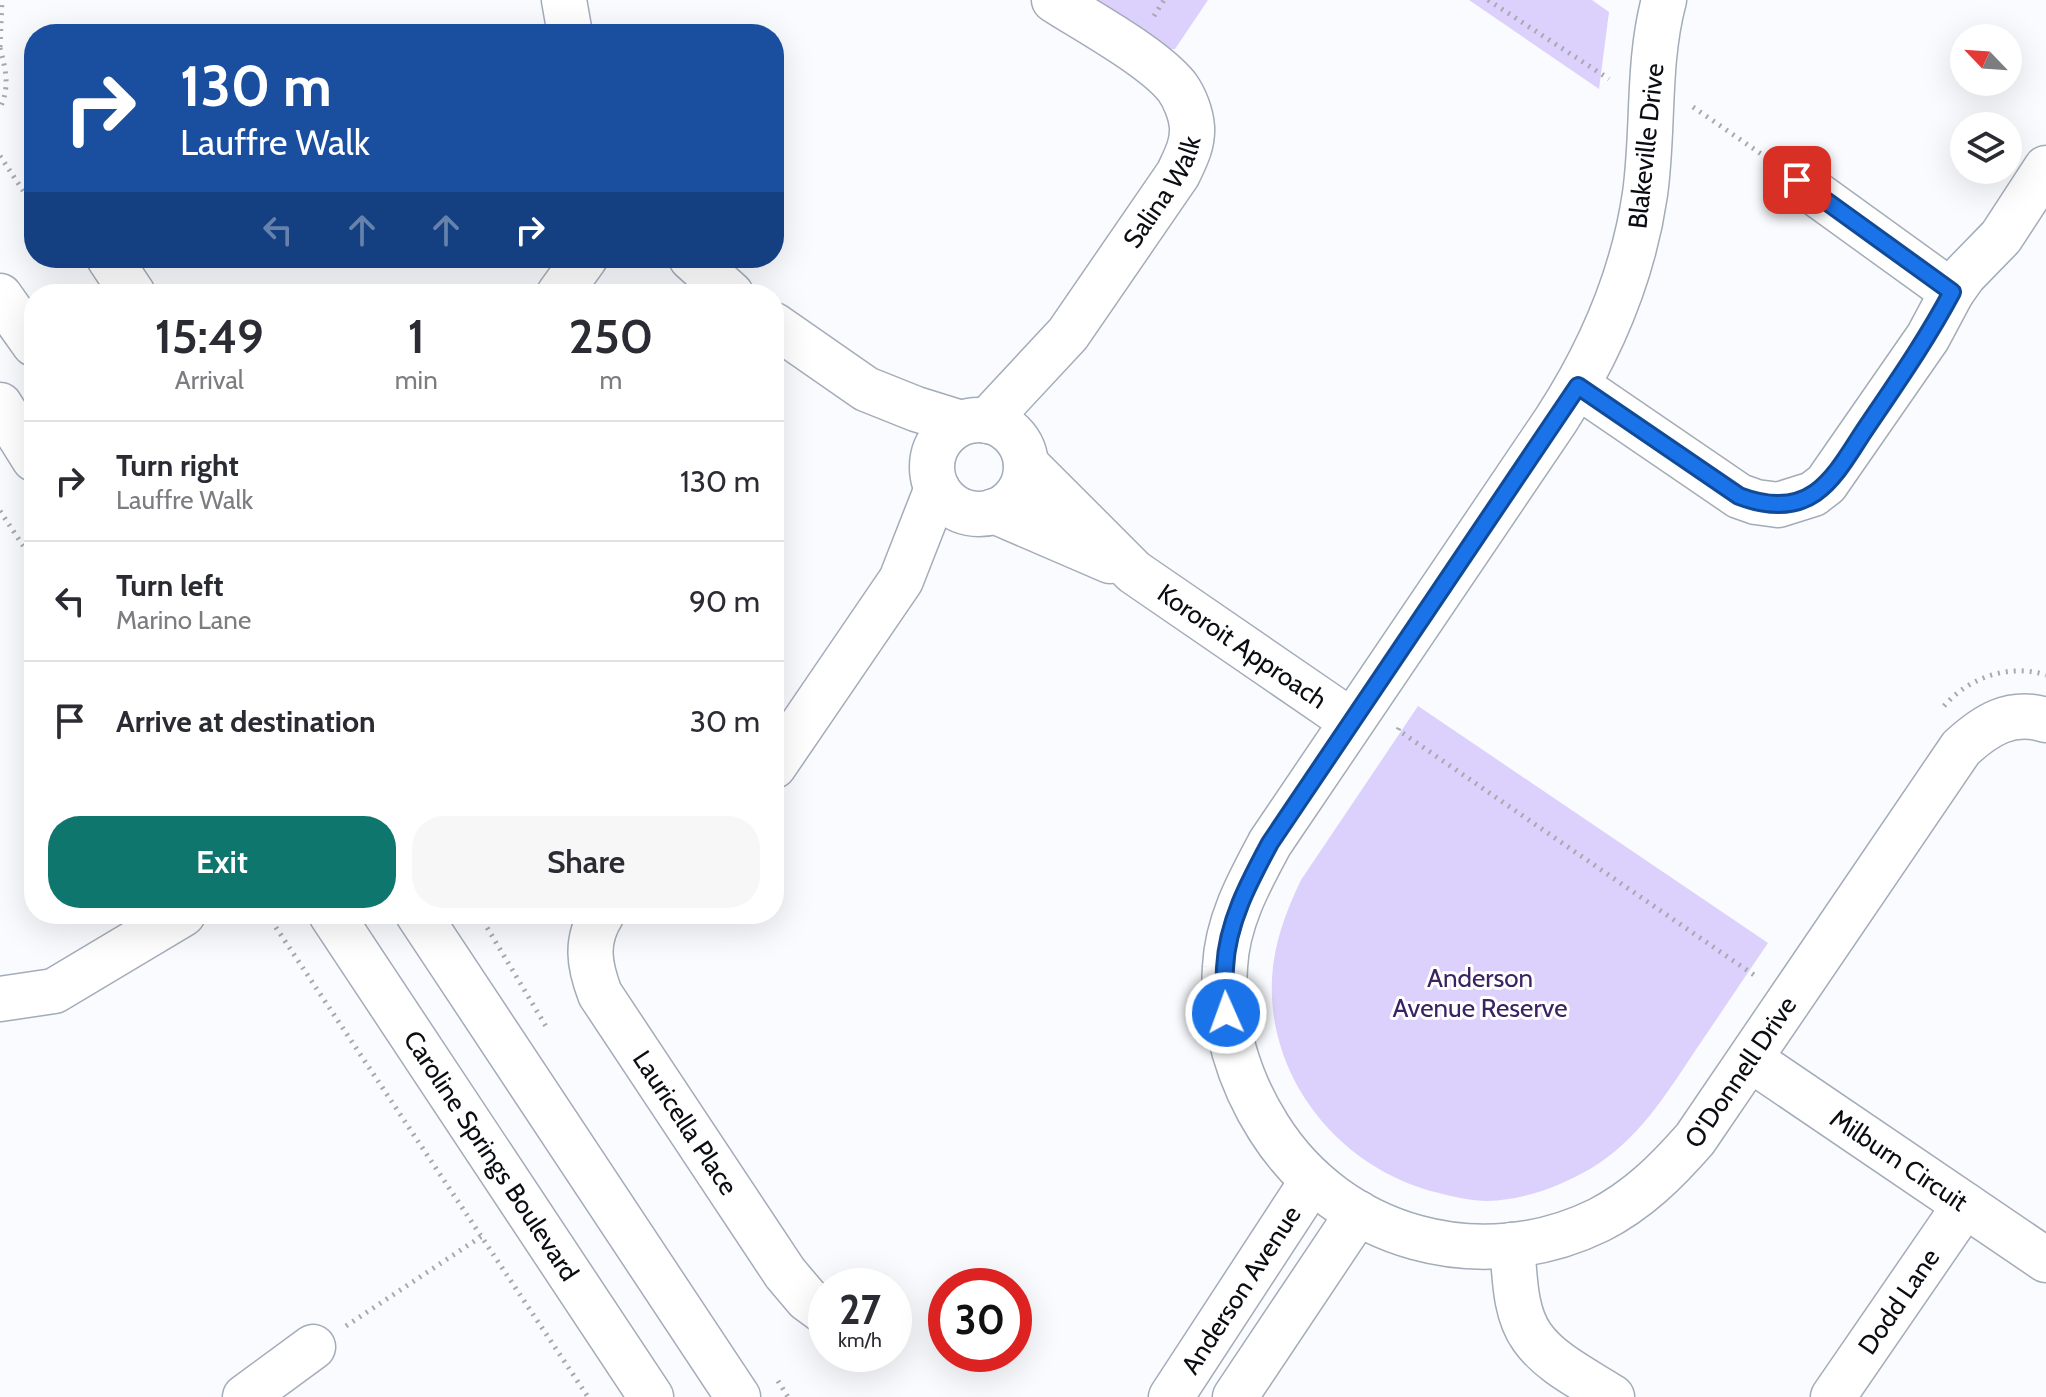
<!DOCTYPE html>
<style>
:root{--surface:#fff;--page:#f7f7f7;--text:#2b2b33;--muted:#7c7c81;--line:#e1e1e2;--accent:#0f766e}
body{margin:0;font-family:Cabin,sans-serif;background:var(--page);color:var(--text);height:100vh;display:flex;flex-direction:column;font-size:30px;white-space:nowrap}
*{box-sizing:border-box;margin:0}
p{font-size:26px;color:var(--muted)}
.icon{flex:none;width:44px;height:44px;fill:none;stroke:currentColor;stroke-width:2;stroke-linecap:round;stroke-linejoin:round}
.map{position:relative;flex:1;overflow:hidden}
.drawer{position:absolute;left:24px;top:284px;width:760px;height:640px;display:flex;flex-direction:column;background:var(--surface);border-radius:32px;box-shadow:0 8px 32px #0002}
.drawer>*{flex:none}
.top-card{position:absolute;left:24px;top:24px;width:760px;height:244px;border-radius:32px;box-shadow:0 8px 32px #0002;background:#1a4fa0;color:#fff;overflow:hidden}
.needle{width:52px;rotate:295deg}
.tools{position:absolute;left:1950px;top:24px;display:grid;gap:16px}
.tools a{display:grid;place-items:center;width:72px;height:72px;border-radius:50%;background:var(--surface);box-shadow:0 8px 32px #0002;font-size:40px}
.speed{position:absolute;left:808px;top:1268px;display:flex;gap:16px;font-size:40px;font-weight:700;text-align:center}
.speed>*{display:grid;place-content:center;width:104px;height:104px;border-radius:50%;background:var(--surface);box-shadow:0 8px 32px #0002;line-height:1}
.speed small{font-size:20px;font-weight:400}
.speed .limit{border:12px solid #d22;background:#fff;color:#111}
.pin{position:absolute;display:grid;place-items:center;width:68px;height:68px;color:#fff;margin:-34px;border-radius:16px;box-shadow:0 4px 12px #0006}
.me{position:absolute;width:88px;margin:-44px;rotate:358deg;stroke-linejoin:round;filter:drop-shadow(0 0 6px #0008)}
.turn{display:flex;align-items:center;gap:28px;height:168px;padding:0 24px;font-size:36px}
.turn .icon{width:104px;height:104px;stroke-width:2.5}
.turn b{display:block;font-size:56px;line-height:68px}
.lanes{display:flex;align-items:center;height:76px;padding:0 24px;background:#0003;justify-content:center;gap:40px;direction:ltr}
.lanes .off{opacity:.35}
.eta{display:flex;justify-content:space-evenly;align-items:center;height:136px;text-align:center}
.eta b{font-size:48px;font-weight:600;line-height:56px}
.cta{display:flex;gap:16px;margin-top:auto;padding:16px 24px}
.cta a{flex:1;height:92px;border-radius:32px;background:var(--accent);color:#fff;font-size:32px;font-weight:600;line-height:92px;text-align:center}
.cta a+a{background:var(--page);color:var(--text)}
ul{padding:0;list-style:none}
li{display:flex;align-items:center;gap:24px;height:120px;padding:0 24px;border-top:2px solid var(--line)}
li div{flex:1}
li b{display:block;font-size:30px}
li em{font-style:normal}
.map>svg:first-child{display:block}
.green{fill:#dcd1fc}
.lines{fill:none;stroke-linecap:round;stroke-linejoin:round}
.minor-casing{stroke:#a3acb9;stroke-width:47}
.major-casing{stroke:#a3acb9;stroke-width:47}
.path{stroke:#a7a9ad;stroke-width:5;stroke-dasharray:2 6;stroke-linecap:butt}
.minor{stroke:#fff;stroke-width:44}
.major{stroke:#fff;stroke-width:44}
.route-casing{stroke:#114b97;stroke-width:20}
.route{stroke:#1a73e8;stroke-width:14}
.labels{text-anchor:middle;stroke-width:6;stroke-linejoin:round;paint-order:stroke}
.street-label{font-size:26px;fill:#0b0d12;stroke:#fff}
.park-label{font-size:26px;fill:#3a2263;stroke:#fff}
</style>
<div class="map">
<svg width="2046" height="1397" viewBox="0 0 2046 1397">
<rect width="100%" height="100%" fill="#f9fbfe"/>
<g class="green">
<path d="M1090,0h118l-33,49 -12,1z"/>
<path d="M1469,0h123l17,12 -10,77z"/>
<path d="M1418,706l350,237c-24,35 -47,70 -71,105 -30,45 -59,93 -107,121 -32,18 -66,31 -103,32 -15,0 -33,-4 -48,-8 -97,-23 -172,-112 -167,-215 2,-35 14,-67 29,-98z"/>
</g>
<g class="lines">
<defs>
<g id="minor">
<path d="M564,0l6,34"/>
<path id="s1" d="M1664,0c-17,63 -10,130 -19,194 -12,82 -45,158 -89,226l-286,423c-21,39 -43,79 -45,124 -4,57 14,114 44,161 70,111 212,150 330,92 39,-20 68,-49 96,-81l266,-391c25,-23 50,-39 85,-28"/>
<path d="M1797,180l155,112"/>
<path d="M109,258l24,36"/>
<path d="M691,258l40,36"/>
<path d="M559,294l26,-36"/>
<path d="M774,325l92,64 50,20 45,14"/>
<path d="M1578,386l161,110 17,6 22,3 35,-11 13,-10 102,-147 24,-45 12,-17 37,-38 45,-69"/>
<circle cx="979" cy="467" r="47"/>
<path id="s2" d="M987,421l81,-87 110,-160c7,-15 15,-29 14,-47 -1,-13 -7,-29 -15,-40 -24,-30 -89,-65 -123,-87"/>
<path id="s3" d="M1026,464l108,108 217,149"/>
<path d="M994,511l116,50"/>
<path d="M774,766l127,-186 36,-92"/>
<path id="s4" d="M602,914c-17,27 -13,51 -2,80l185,279 22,26 19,14"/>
<path d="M0,999l54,-8 129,-77"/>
<path id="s5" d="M1750,1059l296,201"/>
<path d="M1512,1245c3,30 2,67 20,92 18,26 54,43 80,60"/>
<path d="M245,1397l68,-50"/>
<path id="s6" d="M1171,1397l141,-216"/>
<path d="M1235,1397l123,-184"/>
<path id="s7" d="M1833,1397l132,-192"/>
</g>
<g id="major">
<path d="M0,296l34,48"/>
<path d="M0,405l34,54"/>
<path id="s8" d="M331,914l320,483"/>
<path d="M418,914l320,483"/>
</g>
</defs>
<use href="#minor" class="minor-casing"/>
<use href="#major" class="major-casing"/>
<g class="path">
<path d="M1488,0l121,79"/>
<path d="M1154,16l10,-16"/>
<path d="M0,47l2,-47"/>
<path d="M0,48c6,22 10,39 0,60"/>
<path d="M1693,107l74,51"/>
<path d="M0,156l34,51"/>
<path d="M0,511l34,51"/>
<path d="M1944,706c24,-28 65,-43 102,-31"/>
<path d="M1399,728l-1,2 356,245 2,-3"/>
<path d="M267,914l321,483"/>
<path d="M479,914l68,114"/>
<path d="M346,1326l136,-90"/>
<path d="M778,1381l10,16"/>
</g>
<use href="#minor" class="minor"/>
<use href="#major" class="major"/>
</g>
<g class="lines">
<defs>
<path id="route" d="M1226,1013c0,-15 -2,-30 -1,-45 2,-45 24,-86 45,-125l308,-457 161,110c24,9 53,13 76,-3 21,-15 35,-41 49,-62 31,-46 62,-90 88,-139l-155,-112"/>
</defs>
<use href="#route" class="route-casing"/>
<use href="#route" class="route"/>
</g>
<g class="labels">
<g class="street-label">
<text transform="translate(1646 146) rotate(-84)" y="9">Blakeville Drive</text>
<text dy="9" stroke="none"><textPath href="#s2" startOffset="290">Salina Walk</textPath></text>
<text dy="9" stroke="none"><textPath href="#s3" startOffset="284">Kororoit Approach</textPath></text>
<text dy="9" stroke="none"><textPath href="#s1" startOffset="1836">O'Donnell Drive</textPath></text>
<text dy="9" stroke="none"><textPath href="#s4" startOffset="238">Lauricella Place</textPath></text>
<text dy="9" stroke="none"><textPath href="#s8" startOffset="290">Caroline Springs Boulevard</textPath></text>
<text dy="9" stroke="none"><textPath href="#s5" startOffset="180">Milburn Circuit</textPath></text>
<text dy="9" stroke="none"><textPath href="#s6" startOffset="128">Anderson Avenue</textPath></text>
<text dy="9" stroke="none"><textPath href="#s7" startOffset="116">Dodd Lane</textPath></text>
</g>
<g class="park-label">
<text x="1480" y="987">Anderson<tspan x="1480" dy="30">Avenue Reserve</tspan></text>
</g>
</g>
</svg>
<div class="tools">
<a><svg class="needle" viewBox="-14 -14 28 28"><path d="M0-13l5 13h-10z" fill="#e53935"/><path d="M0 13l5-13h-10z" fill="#7c7c81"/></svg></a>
<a><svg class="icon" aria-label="layers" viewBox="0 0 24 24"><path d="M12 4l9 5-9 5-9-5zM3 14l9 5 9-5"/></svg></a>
</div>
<div class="speed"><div>27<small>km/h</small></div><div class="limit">30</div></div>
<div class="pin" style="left:1797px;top:180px;background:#d93025"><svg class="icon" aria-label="arrive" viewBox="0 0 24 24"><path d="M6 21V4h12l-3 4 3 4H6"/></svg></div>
<svg class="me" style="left:1226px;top:1013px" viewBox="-20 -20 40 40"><circle r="17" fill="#1a73e8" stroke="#fff" stroke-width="3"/><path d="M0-11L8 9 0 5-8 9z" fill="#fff"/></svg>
<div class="top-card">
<div class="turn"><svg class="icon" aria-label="right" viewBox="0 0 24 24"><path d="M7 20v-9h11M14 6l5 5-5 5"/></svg><div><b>130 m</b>Lauffre Walk</div></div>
<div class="lanes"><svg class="icon off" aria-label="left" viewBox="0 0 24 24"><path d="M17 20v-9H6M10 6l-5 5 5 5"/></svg><svg class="icon off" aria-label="ahead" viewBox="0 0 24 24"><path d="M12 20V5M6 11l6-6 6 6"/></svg><svg class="icon off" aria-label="ahead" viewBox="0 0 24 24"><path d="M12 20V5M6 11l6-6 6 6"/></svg><svg class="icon" aria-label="right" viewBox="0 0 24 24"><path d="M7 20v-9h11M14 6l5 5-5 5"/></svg></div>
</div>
<section class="drawer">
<div class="eta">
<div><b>15:49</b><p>Arrival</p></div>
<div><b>1</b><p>min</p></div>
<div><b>250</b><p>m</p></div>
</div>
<ul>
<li><svg class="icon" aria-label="right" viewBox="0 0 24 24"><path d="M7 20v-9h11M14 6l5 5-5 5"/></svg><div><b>Turn right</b><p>Lauffre Walk</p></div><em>130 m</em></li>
<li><svg class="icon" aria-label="left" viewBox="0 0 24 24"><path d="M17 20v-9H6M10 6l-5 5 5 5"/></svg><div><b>Turn left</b><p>Marino Lane</p></div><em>90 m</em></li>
<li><svg class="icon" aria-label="arrive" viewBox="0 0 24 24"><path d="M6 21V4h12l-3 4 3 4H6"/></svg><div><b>Arrive at destination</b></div><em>30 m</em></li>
</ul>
<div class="cta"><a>Exit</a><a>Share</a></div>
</section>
</div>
